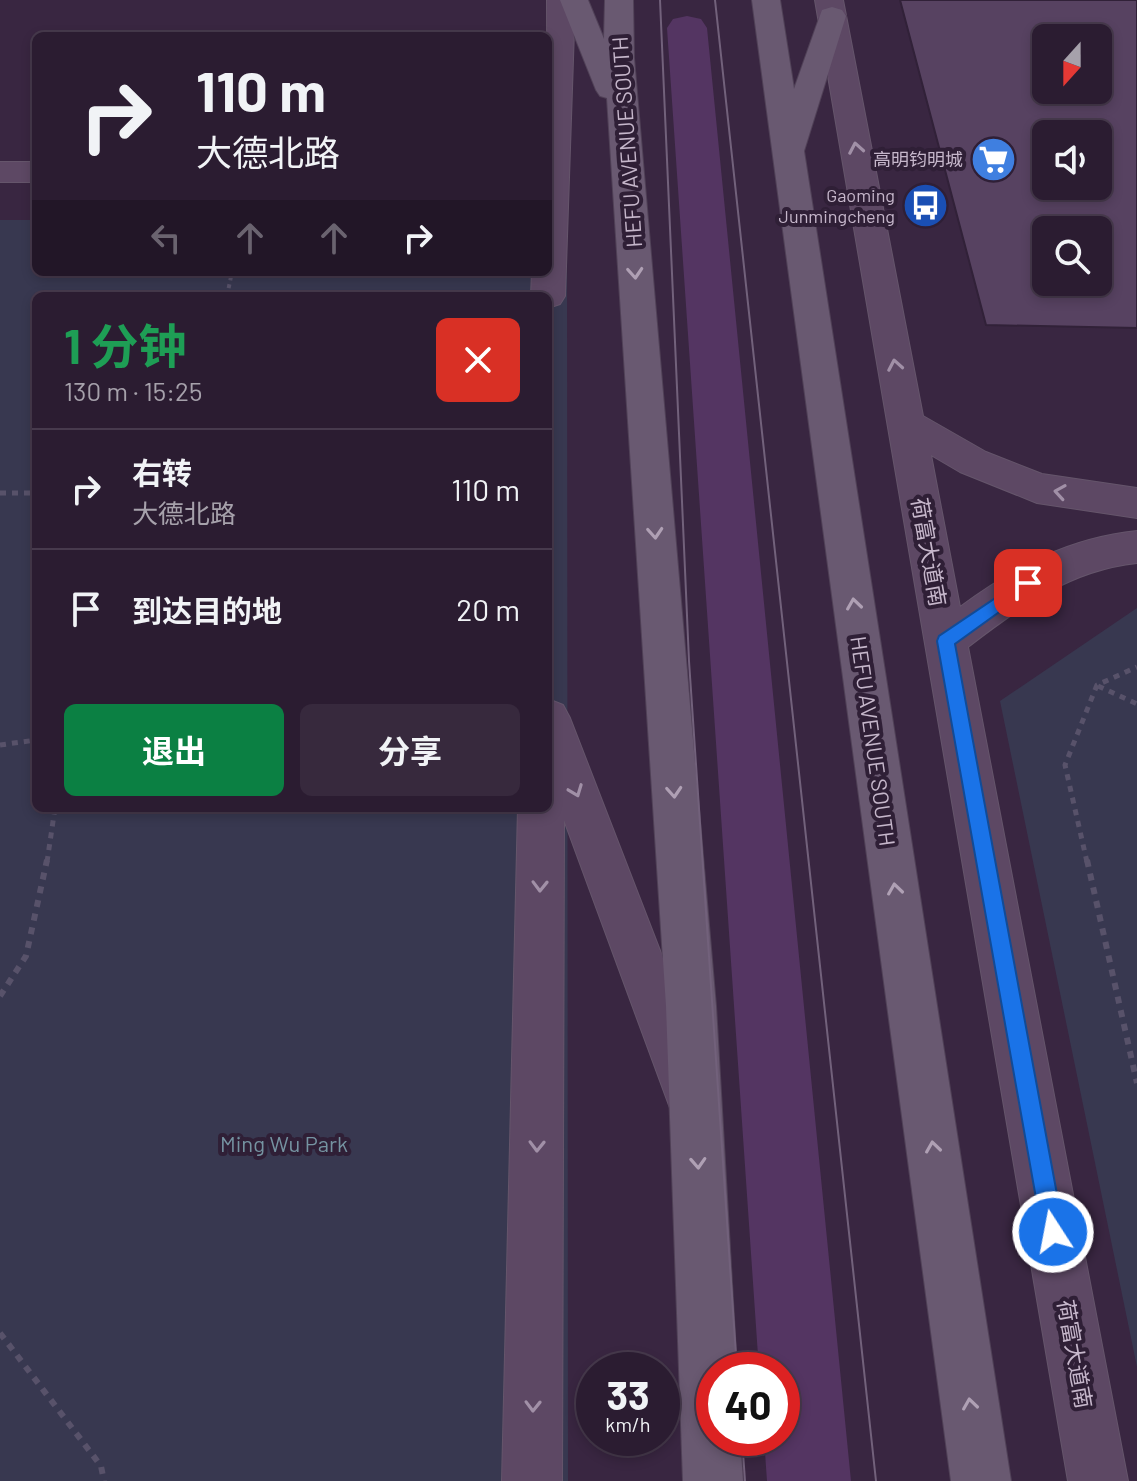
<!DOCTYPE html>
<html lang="zh">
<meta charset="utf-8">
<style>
:root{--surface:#2b1c31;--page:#37293d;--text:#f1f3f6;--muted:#a6a1ab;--line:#473a4d;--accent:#0b8043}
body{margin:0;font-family:Barlow,"Noto Sans SC",sans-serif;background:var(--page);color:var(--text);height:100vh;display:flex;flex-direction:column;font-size:30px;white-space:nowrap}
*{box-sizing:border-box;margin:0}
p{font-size:26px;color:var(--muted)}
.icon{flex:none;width:44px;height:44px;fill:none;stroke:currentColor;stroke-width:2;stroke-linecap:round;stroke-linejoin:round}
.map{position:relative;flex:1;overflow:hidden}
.side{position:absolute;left:32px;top:292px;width:520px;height:520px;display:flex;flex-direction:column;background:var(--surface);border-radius:12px;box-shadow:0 4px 12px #0003,0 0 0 2px var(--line)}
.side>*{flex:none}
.guide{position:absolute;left:32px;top:32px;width:520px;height:244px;border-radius:12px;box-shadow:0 4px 12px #0003,0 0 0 2px var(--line);background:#2b1c31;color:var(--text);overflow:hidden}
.needle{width:52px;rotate:201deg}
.tools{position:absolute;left:1032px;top:24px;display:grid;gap:16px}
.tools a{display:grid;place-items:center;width:80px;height:80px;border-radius:12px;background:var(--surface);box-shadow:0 4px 12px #0003,0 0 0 2px var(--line);font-size:40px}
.speed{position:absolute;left:576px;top:1352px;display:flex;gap:16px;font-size:40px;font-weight:700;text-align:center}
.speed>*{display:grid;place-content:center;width:104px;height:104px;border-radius:50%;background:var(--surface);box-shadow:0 4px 12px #0003,0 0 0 2px var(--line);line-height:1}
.speed small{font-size:20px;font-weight:400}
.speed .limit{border:12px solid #d22;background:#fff;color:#111}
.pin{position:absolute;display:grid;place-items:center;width:68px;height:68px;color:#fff;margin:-34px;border-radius:16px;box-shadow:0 4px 12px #0006}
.me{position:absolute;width:88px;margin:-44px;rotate:349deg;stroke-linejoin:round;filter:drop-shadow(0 0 6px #0008)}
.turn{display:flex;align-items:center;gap:28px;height:168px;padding:0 32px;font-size:36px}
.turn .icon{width:104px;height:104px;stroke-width:2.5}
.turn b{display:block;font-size:56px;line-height:68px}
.lanes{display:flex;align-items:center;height:76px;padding:0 32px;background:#0003;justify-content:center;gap:40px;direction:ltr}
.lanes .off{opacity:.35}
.round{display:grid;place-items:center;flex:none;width:84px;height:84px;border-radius:12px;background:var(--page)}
.head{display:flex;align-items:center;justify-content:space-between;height:136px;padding:0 32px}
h1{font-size:48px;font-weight:700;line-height:60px;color:#1e9e55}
.button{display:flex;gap:16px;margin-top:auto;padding:16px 32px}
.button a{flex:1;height:92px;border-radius:12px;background:var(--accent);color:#fff;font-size:32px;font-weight:700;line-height:92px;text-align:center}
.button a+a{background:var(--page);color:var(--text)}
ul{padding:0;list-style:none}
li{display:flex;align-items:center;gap:24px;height:120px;padding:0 32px;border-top:2px solid var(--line)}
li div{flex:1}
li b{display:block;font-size:30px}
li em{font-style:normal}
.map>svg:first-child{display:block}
.green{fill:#383850;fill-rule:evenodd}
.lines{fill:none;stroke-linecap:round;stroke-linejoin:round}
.river{fill:#543562;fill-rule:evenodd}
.building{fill:#574261;stroke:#312138;stroke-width:2;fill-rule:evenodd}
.secondary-casing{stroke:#65556b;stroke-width:2}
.primary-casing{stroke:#504157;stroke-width:2}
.path-far2{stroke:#58526a;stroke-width:4;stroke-dasharray:4 4;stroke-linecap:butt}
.path-far1{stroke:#58526a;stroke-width:5;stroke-dasharray:6 6;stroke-linecap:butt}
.path{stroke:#58526a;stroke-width:6;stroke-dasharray:7 7;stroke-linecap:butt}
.secondary{fill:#5d4864;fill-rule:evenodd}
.primary{fill:#695971;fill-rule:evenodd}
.tram{stroke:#72617b;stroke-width:2}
.oneway{stroke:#a190a7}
.oneway2{stroke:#afa0b4}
.route{fill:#1a73e8;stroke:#114b97;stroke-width:2}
.labels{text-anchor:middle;stroke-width:8;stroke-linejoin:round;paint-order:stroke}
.far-poi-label{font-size:18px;fill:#c6b7cb;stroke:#2f1f36;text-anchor:end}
.street-label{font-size:22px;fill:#c6b7cb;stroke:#2f1f36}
.park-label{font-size:22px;fill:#7593a1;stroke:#2f1f36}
</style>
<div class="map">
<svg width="1137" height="1481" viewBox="0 0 1137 1481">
<rect width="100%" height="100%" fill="#392641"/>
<g class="green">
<path d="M0,220h36v52h512l19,-44 1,1253h-568zM36,296h512v512h-512z"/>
<path d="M1137,608v759l-137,-666z"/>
</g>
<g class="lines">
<path class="river" d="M687,16l14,3 6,9 144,1453h-84l-3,-43h18v-68h-23l-92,-1342 6,-9z"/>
</g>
<path class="building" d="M900,0h237v328l-151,-3zM1046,38h52v52h-52zM1046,134h52v52h-52zM1046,230h52v52h-52z"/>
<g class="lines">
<defs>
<g id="secondary">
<path d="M547,0h28l-10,296 -5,8 -12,4v-12h-17l1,-24h16z"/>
<path d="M815,0h28l80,416 63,36 56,22 95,14v30l-100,-15 -77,-31 -29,-17 29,152c54,-40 109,-69 177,-76v32c-67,7 -117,44 -169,84l160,834h-60z"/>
<rect x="0" y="162" width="36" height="20"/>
<path d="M548,699l15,6 7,13 144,372 -8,18 -18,8 -18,-8 -106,-288 -2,661h-60l16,-673h30v-18l5,2 -5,-15z"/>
</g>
<g id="primary">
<path d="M560,0h28l16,39 1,-39h28l1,58 82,948 21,364h-23v68h26l3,43h-60l-17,-475 -59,-908 -7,-2 -4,-6z"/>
<path d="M752,0h28l14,89 28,-79 10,-3 10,3 4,6 -42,135 207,1330h-60z"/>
</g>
</defs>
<use href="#secondary" class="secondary-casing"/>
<use href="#primary" class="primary-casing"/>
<path class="path-far2" d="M227,296l5,-24"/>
<g class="path-far1">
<path d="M0,493h36"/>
<path d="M1098,686l39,18"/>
<path d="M0,745l36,-5"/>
<path d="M47,862l8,-54"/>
<path d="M1087,862l-22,-97 32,-80 40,-18"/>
</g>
<g class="path">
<path d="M1087,860l50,223"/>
<path d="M0,996l26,-40 21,-96"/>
<path d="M0,1333l101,133 3,15"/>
</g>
<use href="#secondary" class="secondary"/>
<use href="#primary" class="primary"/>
<g class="tram">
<path d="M660,0l29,661 48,709"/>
<path d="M715,0l161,1481"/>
<path d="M742,1438l3,43"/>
</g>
</g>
<defs><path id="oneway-chevron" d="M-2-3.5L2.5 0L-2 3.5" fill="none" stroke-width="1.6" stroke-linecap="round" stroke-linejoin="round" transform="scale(2)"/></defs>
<g class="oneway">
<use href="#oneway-chevron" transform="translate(856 148) rotate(-100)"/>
<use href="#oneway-chevron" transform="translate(895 365) rotate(-100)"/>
<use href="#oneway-chevron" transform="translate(1060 492) rotate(-171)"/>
<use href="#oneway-chevron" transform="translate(576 791) rotate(69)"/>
<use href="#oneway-chevron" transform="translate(540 886) rotate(91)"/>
<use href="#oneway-chevron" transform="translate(537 1146) rotate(91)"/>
<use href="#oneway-chevron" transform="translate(533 1406) rotate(91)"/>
</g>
<g class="oneway2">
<use href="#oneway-chevron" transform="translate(635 273) rotate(86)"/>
<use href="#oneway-chevron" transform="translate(655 533) rotate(86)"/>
<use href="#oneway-chevron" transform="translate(854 604) rotate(-98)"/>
<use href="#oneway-chevron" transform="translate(674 792) rotate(86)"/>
<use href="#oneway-chevron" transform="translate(895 889) rotate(-98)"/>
<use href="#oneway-chevron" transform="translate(933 1147) rotate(-98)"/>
<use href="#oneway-chevron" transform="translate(698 1163) rotate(87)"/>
<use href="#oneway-chevron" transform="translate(970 1404) rotate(-98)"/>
</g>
<path class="route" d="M1028,576l8,7 -2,4 -79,57 109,588 -3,8 -8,3 -8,-3 -3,-8 -105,-591 2,-5z"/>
<defs>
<symbol id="supermarket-disc" viewBox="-11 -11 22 22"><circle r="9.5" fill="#3f7fe0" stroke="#2f1f36"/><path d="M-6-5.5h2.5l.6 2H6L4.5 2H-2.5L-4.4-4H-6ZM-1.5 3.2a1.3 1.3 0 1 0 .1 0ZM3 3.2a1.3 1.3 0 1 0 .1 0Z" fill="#fff"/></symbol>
<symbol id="bus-disc" viewBox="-11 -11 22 22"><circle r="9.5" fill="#1a4fb4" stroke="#2f1f36"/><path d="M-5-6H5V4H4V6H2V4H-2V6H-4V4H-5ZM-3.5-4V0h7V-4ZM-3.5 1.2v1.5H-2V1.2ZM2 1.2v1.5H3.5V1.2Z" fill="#fff"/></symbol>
</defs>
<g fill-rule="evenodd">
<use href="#supermarket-disc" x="968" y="134" width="51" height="51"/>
<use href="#bus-disc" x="900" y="180" width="51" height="51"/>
</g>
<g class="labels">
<g class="far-poi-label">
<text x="963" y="166">高明钧明城</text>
<text x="895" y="202">Gaoming<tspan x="895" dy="21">Junmingcheng</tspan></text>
</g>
<g class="street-label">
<text transform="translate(627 142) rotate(-94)" y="8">HEFU AVENUE SOUTH</text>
<text transform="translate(929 552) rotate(80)" y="8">荷富大道南</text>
<text transform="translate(873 741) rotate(82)" y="8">HEFU AVENUE SOUTH</text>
<text transform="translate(1075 1354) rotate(80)" y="8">荷富大道南</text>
</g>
<g class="park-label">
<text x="284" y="1152">Ming Wu Park</text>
</g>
</g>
</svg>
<div class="tools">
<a><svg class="needle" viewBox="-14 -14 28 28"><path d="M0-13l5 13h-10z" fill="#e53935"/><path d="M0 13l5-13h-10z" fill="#a6a1ab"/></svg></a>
<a><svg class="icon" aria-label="sound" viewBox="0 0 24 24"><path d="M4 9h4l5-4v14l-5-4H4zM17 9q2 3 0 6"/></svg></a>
<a><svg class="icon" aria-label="search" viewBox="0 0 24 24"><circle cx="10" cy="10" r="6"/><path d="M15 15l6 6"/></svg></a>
</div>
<div class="speed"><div>33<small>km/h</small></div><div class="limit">40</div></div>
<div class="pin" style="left:1028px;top:583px;background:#d93025"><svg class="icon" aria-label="arrive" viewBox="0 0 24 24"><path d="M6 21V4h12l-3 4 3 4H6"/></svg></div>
<svg class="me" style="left:1053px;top:1232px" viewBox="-20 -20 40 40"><circle r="17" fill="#1a73e8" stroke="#fff" stroke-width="3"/><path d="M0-11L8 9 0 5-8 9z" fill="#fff"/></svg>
<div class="guide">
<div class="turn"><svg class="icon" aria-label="right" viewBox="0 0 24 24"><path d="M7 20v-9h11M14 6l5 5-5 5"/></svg><div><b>110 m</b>大德北路</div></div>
<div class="lanes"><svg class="icon off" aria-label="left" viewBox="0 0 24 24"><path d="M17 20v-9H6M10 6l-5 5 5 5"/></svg><svg class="icon off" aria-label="ahead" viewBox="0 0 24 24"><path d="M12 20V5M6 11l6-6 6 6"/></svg><svg class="icon off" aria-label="ahead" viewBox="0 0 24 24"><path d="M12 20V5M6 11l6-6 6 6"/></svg><svg class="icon" aria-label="right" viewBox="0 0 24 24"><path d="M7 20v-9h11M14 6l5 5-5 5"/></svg></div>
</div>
<section class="side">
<div class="head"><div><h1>1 分钟</h1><p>130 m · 15:25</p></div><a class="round" style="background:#d93025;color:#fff"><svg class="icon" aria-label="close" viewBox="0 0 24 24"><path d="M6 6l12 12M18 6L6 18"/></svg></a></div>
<ul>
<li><svg class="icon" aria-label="right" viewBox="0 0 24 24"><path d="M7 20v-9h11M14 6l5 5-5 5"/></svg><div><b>右转</b><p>大德北路</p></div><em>110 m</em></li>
<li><svg class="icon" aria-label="arrive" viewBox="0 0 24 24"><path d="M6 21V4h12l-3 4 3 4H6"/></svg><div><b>到达目的地</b></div><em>20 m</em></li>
</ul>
<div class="button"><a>退出</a><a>分享</a></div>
</section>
</div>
